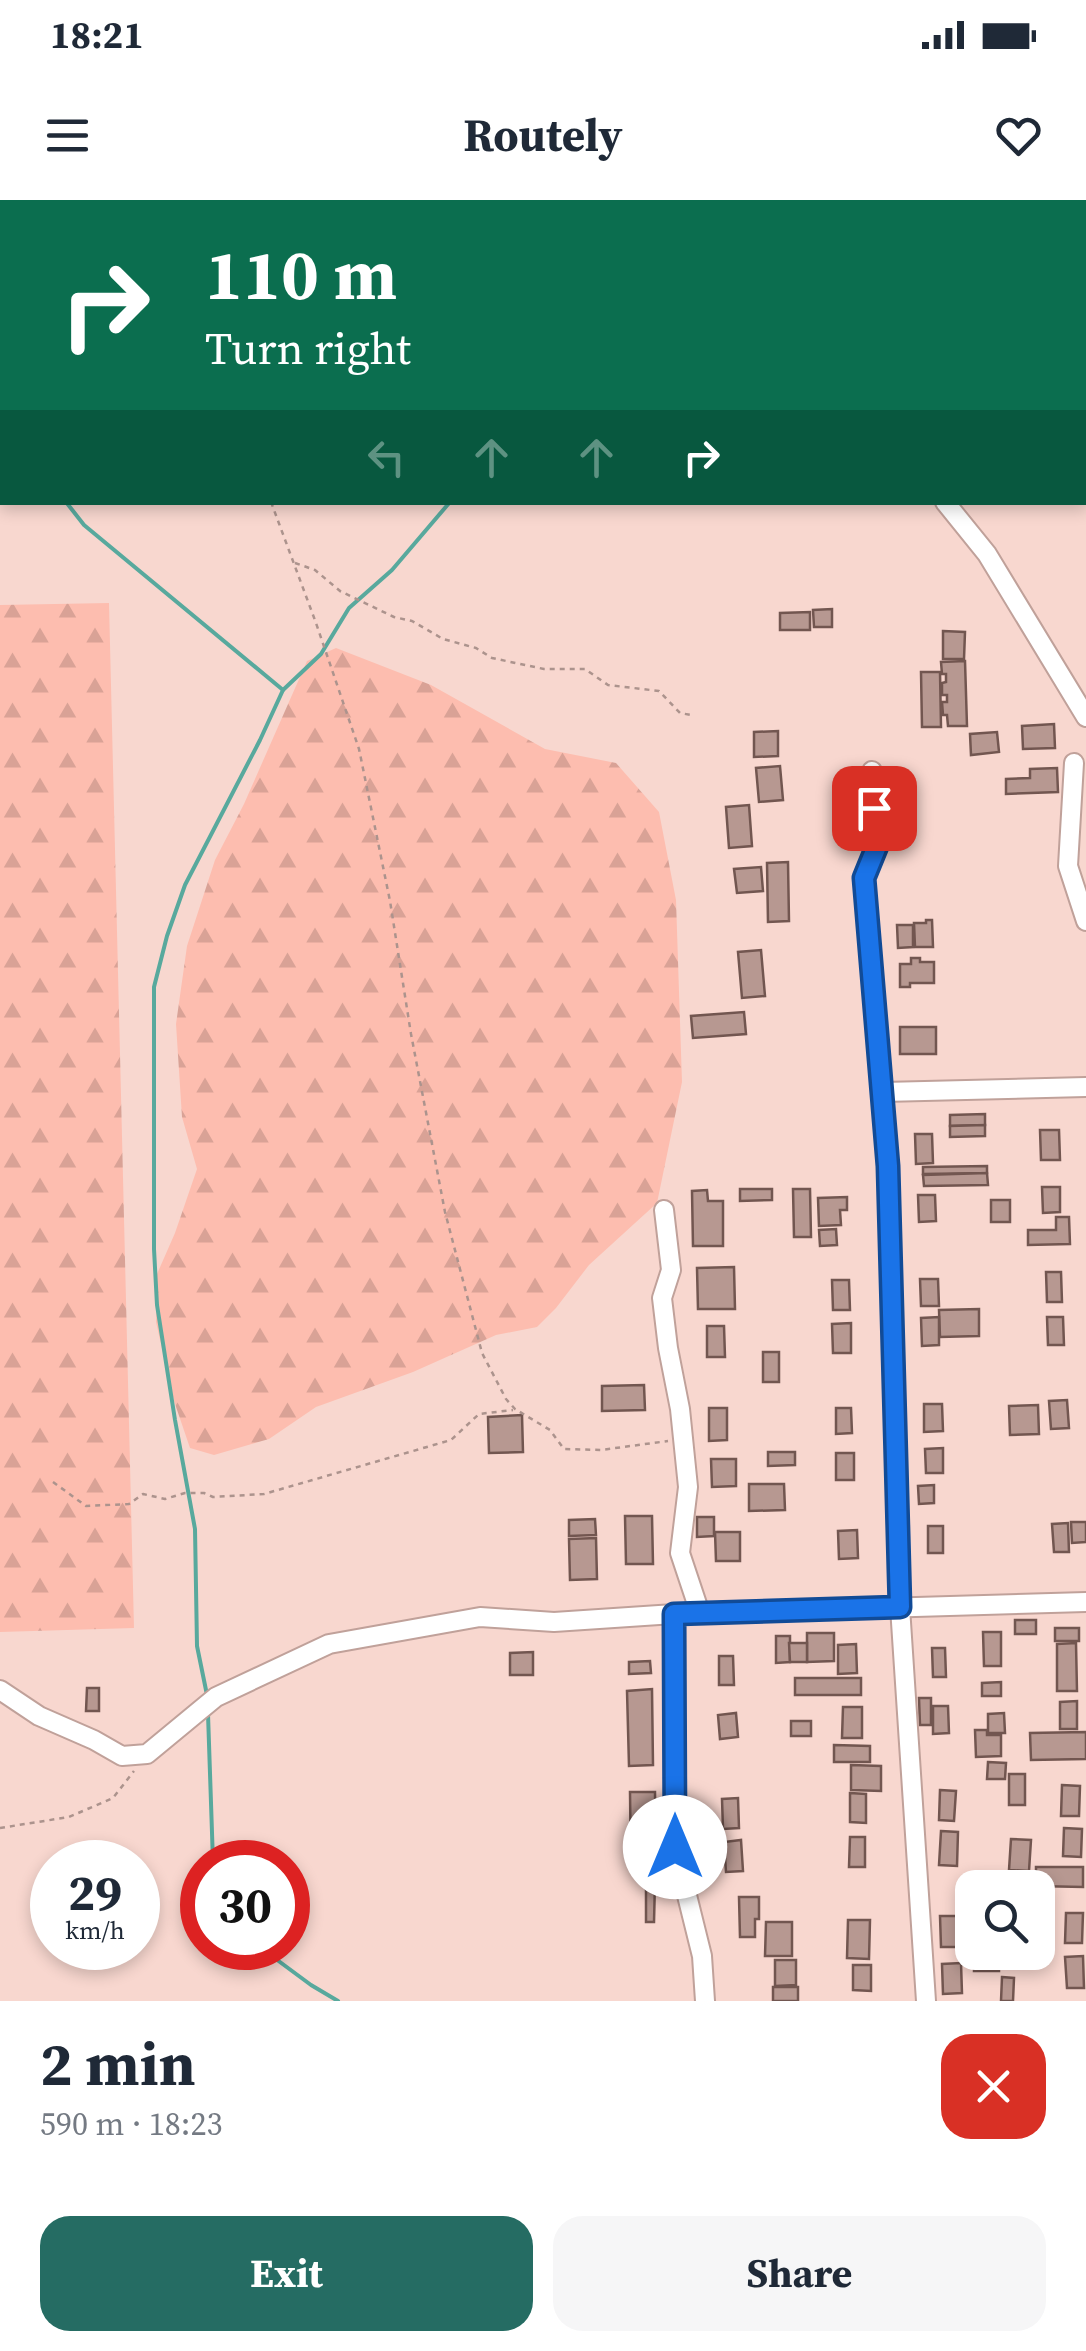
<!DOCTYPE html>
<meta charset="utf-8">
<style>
:root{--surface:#fff;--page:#f6f6f7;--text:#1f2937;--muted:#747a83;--accent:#256c63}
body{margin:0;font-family:"Source Serif 4",serif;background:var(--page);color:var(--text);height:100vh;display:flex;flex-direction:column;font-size:38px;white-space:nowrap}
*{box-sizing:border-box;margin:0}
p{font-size:32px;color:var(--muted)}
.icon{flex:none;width:55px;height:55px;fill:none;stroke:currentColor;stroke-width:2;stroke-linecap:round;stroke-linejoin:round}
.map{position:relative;height:1801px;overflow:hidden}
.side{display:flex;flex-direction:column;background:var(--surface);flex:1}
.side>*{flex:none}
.hud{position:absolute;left:0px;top:0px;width:1088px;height:305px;box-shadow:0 5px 15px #0003;background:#0b6e4f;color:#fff;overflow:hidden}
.fabs{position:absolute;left:955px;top:1670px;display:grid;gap:20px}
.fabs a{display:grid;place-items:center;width:100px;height:100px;border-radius:20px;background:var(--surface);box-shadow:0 5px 15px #0003;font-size:50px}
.speed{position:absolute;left:30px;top:1640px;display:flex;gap:20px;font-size:50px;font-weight:700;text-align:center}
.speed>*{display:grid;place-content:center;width:130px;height:130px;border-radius:50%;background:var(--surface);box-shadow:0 5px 15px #0003;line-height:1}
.speed small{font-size:25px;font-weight:400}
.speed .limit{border:15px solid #d22;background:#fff;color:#111}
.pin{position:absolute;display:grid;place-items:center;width:85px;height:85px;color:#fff;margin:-42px;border-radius:20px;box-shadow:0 5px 15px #0006}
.me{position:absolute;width:110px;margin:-55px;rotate:0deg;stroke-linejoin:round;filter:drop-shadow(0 0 8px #0008)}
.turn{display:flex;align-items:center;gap:35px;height:210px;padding:0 40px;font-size:45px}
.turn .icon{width:130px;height:130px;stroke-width:2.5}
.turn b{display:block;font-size:70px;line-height:85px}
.lanes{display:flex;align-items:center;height:95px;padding:0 40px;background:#0003;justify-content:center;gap:50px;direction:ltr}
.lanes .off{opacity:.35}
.round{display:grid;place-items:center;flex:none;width:105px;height:105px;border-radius:30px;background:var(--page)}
.summary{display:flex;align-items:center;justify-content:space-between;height:170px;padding:0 40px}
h1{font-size:60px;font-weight:700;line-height:75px}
.action{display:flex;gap:20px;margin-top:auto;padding:20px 40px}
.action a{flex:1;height:115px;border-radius:30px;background:var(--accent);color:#fff;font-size:40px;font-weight:700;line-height:115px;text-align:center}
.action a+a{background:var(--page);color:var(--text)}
.status{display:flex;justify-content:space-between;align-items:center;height:70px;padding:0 50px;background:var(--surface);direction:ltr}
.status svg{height:28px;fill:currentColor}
header{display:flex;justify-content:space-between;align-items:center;height:130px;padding:0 40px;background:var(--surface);font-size:45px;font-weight:700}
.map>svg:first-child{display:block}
.forest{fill:url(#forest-firs)}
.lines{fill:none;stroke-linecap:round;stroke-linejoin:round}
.stream{stroke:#58a99d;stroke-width:4}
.building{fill:#b79891;stroke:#725650;stroke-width:2.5}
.minor-casing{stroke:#c0a19a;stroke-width:22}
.path{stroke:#ac938d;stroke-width:2.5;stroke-dasharray:5 5;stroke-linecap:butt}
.minor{stroke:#fff;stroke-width:18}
.route-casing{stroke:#114b97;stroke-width:25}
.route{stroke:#1a73e8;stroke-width:18}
</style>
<div class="status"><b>18:21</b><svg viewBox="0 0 49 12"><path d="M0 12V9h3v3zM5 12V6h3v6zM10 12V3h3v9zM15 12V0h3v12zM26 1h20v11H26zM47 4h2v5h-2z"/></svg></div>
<header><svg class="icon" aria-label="menu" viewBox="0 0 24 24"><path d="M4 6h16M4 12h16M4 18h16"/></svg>Routely<svg class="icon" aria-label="heart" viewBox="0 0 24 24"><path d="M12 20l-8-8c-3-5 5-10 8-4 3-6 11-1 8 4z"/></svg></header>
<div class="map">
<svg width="1086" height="1801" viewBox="0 0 1086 1801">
<defs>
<pattern id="forest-firs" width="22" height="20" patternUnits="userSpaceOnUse" patternTransform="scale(2.5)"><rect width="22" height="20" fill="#fdbdaf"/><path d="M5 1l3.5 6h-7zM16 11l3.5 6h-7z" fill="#d9a296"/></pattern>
</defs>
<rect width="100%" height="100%" fill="#f8d7cf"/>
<g class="forest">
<rect x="228" y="0" width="423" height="2"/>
<path d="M109,403l25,1025 -134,4v-1027z"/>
<path d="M336,448l95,37 114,64 71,14 43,49 17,88 6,182 -25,121 -68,62 -33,43 -19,19 -41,8 -83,37 -97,35 -47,32 -55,16 -24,-7 -16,-47 -18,-79 1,-48 18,-41 22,-64 -15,-52 -6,-93 11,-78 28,-86 29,-56 63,-143z"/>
</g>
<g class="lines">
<g class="stream">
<path d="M1047,2l4,-2"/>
<path d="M0,221l2,2"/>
<path d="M66,302l18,23 199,165"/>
<path d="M207,1495l-10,-49 -2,-117 -20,-109 -18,-115 -3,-56v-262l13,-51 18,-51 75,-145 23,-50 38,-36 28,-46 43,-38 58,-68"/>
<path d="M208,1514l5,148"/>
<path d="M261,1748l50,37 27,16"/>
</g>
</g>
<g class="building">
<path d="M832,409v18h-18l-1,-17z"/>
<path d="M810,412v18h-30v-17z"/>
<path d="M943,431l22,1 -1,27h-21z"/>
<path d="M965,461l2,65h-19l-1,-11h-4l-1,-13h5v-7h-5v-12l4,-1v-8h-4l-1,-12z"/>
<path d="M921,472h19l1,55h-19z"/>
<path d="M1054,524l1,24 -32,1 -1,-23z"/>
<path d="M778,531v25l-24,1v-25z"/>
<path d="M997,532l2,20 -28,3 -1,-21z"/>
<path d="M780,566l3,34 -24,2 -3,-34z"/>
<path d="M1057,568l1,24 -52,2v-15l24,-1v-9z"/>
<path d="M749,605l3,41 -23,2 -3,-41z"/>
<path d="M788,662l1,59 -21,1 -1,-59z"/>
<path d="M761,667l2,24 -26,2 -3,-24z"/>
<path d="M926,720h6l1,27h-18l-1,-24h12z"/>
<path d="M897,725h16v22l-15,1z"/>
<path d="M761,750l4,46 -23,2 -4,-46z"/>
<path d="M911,758h9v4h14v21h-24v4h-10v-23h11z"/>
<path d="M744,812l2,22 -53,4 -2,-22z"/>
<rect x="900" y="827" width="36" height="27"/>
<path d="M985,914v11l-35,1v-11z"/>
<path d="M985,925v11l-35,1v-11z"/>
<path d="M1040,930h19l1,30h-19z"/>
<path d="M915,934h17l1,29 -17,1z"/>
<path d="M987,966v7l-64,1v-7z"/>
<path d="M987,973l1,12 -64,1 -1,-11z"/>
<path d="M1042,987h18v25l-17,1z"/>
<path d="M740,989h32v11l-32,1z"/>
<path d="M793,989h17l1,48h-17z"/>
<path d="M707,990l1,11h15v45h-30l-1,-55z"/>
<path d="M918,995h17l1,26 -17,1z"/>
<path d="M847,997v13h-7l1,15 -22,1 -1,-28z"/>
<rect x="991" y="1000" width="19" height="22"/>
<path d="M1056,1017h13l1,27 -42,1v-15h28z"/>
<path d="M836,1029l1,16 -17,1 -1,-16z"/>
<path d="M734,1067l1,42h-37l-1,-41z"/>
<path d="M1046,1072h15l1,30h-15z"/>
<path d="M920,1079h18l1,27h-18z"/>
<path d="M832,1080h17l1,30h-17z"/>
<path d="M979,1109v27l-39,1 -1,-27z"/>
<path d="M939,1117v28l-17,1 -1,-28z"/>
<path d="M1047,1117h16l1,28h-16z"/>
<path d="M851,1123v30h-18l-1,-29z"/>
<path d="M707,1126h17l1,31h-18z"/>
<rect x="763" y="1152" width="16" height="30"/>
<path d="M644,1185l1,25 -43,1v-25z"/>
<path d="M1067,1200l2,28 -18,1 -2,-28z"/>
<path d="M924,1204h18l1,27 -19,1z"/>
<path d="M1038,1205l1,29 -29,1 -1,-29z"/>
<path d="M709,1208h18v32l-18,1z"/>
<path d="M836,1208h15l1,25 -16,1z"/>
<path d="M522,1215l1,37 -34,1 -1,-36z"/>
<path d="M943,1248v25h-17l-1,-24z"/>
<path d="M768,1252h27v13l-27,1z"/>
<rect x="836" y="1253" width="18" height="27"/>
<path d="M711,1259h25v27l-24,1z"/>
<path d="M749,1284h35l1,26 -36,1z"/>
<path d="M934,1285v18l-15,1 -1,-18z"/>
<path d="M625,1316h27l1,48h-27z"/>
<path d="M697,1317h17v19l-17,1z"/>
<path d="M595,1319l1,16 -27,1v-16z"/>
<path d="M1071,1322h15v20l-14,1z"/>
<path d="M1068,1323l1,29h-15l-2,-28z"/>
<rect x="928" y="1326" width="15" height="27"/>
<path d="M857,1330l1,28 -19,1 -1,-28z"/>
<path d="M715,1332h25v29h-24z"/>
<path d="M596,1338l1,41 -27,1 -1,-41z"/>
<rect x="1015" y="1420" width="21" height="14"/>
<rect x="1055" y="1428" width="24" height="13"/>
<path d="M983,1432h18v34h-17z"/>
<path d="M807,1433h27v28l-27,1z"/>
<path d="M776,1436h14v26l-14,1z"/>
<path d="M789,1443h18v19h-17z"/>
<path d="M1076,1443l1,48h-20v-47z"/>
<path d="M856,1444l1,29 -19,1v-29z"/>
<path d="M932,1448h13l1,29h-13z"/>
<path d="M533,1452v23h-23v-22z"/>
<path d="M719,1456h14l1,29h-15z"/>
<path d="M650,1461l1,12 -22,1v-12z"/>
<rect x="795" y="1478" width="66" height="17"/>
<path d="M1001,1482v14h-19v-13z"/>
<path d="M87,1488h12v23h-13z"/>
<path d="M652,1489l1,76 -24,1 -2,-75z"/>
<path d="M919,1498h12v27h-11z"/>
<path d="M1077,1501v28h-17v-27z"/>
<path d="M933,1506h15l1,27 -16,1z"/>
<path d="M843,1507h19v31h-20z"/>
<path d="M736,1513l2,24 -18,2 -2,-24z"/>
<path d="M1004,1513l1,20h-17v-19z"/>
<rect x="791" y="1521" width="20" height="15"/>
<path d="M975,1530h12v5h14v21l-25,1z"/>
<path d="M1086,1532v27l-55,1 -1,-27z"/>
<path d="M834,1545l36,1v16h-36z"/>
<path d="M988,1562l18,1 -1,16h-18z"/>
<path d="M851,1565l30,1v25l-30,-1z"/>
<rect x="1009" y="1574" width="16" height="31"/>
<path d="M1062,1585l18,1 -1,30h-18z"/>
<path d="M940,1590l16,1 -2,30 -15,-1z"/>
<path d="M630,1592h25l1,76 -25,1z"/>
<path d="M850,1593l16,1v29l-16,-1z"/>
<path d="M738,1598l1,30 -16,1 -1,-30z"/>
<path d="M1064,1628l18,1 -1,28 -18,-1z"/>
<path d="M941,1631l17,1 -1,34 -18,-1z"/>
<path d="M850,1637h15v30h-16z"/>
<path d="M1011,1639l20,1 -2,31 -20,-1z"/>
<path d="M741,1640l2,31 -17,1 -2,-30z"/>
<path d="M1036,1667h47v20l-47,-1z"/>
<path d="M646,1682h9l-1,40h-8z"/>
<path d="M739,1697h20v22h-4v18h-15z"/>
<path d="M1066,1713h17l-1,30h-17z"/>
<path d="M940,1716h21l1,31h-21z"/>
<path d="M848,1720h22l-1,39 -22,-1z"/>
<path d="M766,1722h26v34h-27z"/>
<path d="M1083,1756l1,32h-17l-2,-31z"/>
<rect x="974" y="1758" width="25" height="13"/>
<path d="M775,1760h21v25l-21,1z"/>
<path d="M961,1763l1,30 -19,1 -1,-30z"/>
<path d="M853,1765h18v26l-18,-1z"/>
<path d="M1002,1777l12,1 -1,23h-12z"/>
<rect x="773" y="1787" width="25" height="14"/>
</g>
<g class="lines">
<defs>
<g id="minor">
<path d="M850,2l2,-2"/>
<path d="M945,302l42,52 99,163"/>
<path d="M1074,563l-6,103 18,55"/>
<path d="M872,571l5,75 -13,32 24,289 12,440 26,394"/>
<path d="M883,892l203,-5"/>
<path d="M664,1010l7,60 -9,28 6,50 12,61 8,78 -8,66 20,60"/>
<path d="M674,1414l1,233 27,109 3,45"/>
<path d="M0,1490l39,26 55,24 28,16 25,-2 69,-57 113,-53 151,-27 74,5 120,-8 412,-12"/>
</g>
</defs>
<use href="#minor" class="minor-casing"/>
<g class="path">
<path d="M89,0l3,2"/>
<path d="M189,2v-2"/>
<path d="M271,302l45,121 43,126 31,152 21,133 34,178 37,141 24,46 9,10 35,21 14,19 37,1 67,-9"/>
<path d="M295,363l20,7 25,21 54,26 18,4 31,18 33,9 16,10 52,11h41l23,16 51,6 21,22 11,2"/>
<path d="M53,1282l33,24 43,-2 14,-10 22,5 20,-6h19l9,4 51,-3 187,-54 28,-26 34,-4"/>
<path d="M0,1628l69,-11 44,-19 21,-27"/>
</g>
<use href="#minor" class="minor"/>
</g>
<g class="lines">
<defs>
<path id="route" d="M675,1647l-1,-233 226,-7 -12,-441 -24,-288 13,-32 -3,-38"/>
</defs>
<use href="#route" class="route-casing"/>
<use href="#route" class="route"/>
</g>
</svg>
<div class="fabs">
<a><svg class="icon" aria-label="search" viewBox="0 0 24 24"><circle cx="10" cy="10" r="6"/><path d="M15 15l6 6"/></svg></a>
</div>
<div class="speed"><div>29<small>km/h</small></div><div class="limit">30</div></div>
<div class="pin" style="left:874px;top:608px;background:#d93025"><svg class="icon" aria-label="arrive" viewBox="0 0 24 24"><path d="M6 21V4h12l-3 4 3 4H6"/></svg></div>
<svg class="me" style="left:675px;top:1647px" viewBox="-20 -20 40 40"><circle r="19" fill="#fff"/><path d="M0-13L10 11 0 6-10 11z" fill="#1a73e8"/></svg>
<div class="hud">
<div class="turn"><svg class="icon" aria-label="right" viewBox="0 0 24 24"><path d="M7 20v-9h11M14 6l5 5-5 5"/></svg><div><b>110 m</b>Turn right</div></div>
<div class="lanes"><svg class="icon off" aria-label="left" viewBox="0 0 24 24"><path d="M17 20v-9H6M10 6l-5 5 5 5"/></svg><svg class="icon off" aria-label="ahead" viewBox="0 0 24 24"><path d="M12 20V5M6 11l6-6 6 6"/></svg><svg class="icon off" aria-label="ahead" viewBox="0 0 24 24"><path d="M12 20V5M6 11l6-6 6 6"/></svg><svg class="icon" aria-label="right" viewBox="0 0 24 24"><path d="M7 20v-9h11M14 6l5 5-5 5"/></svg></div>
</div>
</div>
<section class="side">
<div class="summary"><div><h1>2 min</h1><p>590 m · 18:23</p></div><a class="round" style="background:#d93025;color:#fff"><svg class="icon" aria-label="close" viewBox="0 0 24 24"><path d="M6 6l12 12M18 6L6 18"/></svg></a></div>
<div class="action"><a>Exit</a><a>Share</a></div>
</section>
